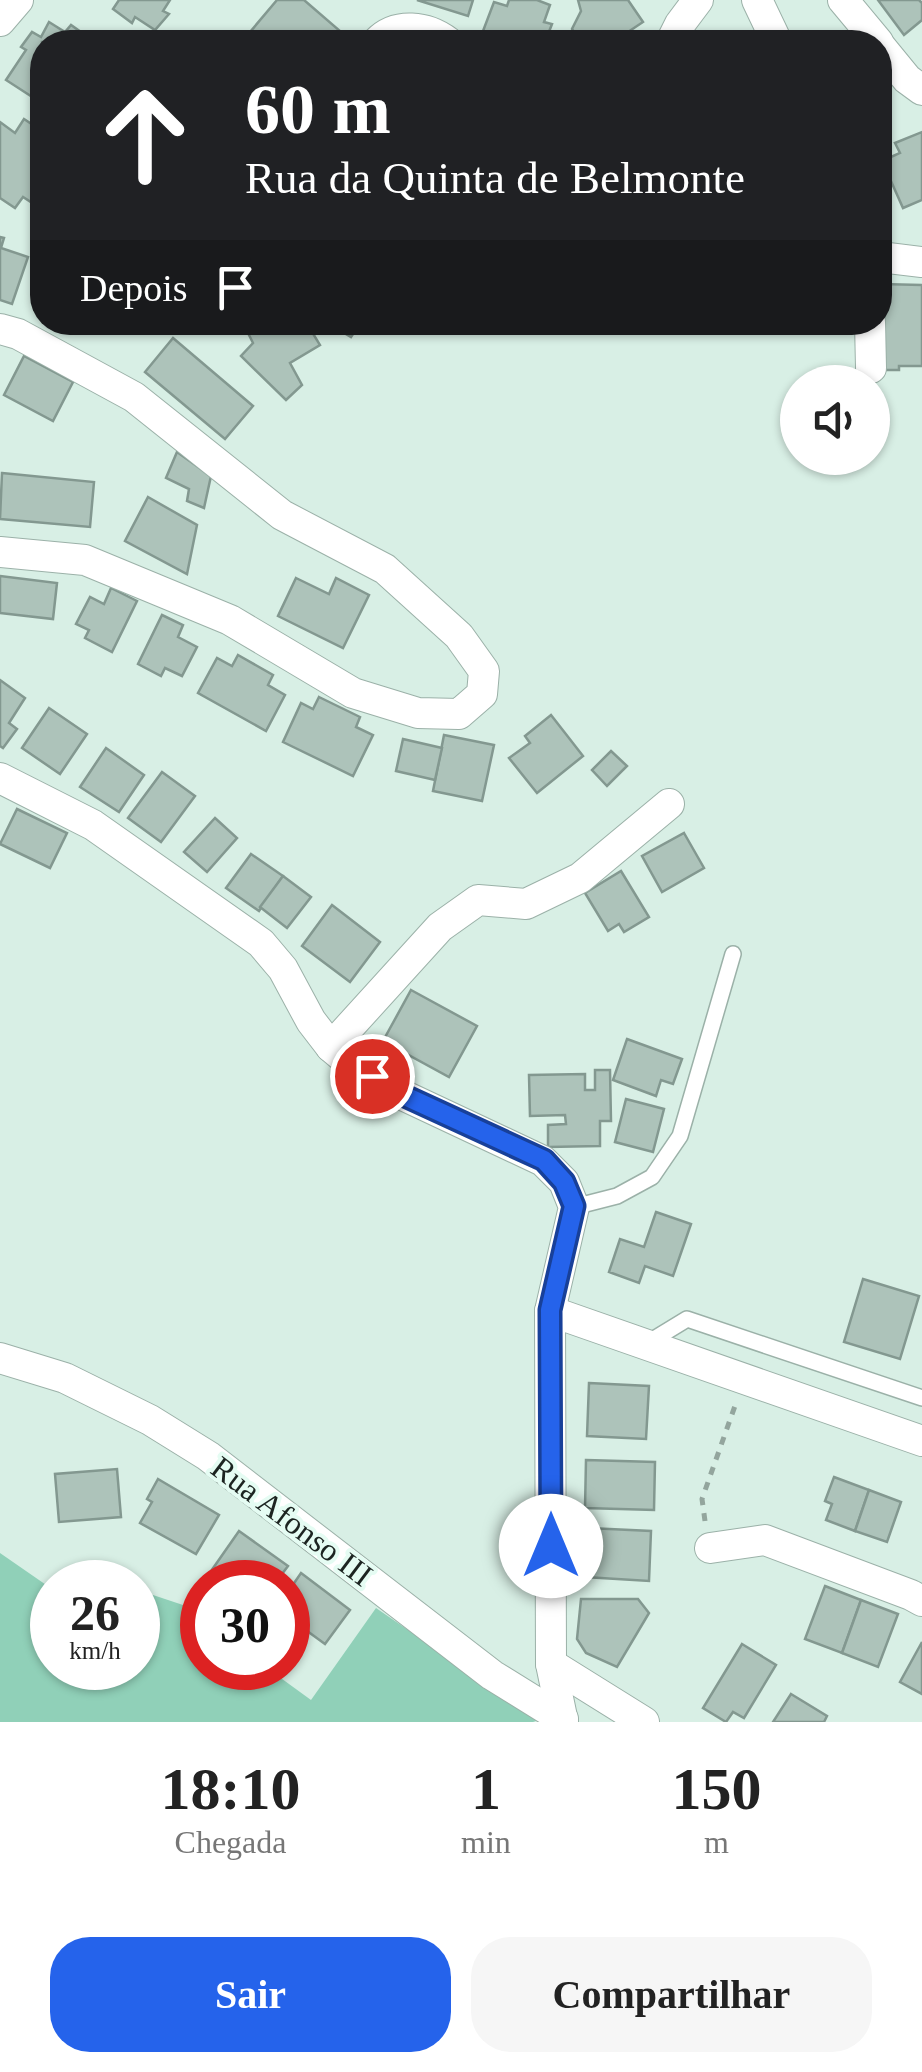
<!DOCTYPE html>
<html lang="pt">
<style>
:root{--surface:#fff;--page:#f6f6f6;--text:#222;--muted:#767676;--accent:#2563eb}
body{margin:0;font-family:Georgia,serif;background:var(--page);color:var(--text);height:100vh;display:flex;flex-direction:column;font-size:38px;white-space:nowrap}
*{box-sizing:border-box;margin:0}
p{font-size:32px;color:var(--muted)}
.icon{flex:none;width:55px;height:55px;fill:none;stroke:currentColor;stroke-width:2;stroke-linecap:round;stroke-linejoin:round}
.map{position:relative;height:1722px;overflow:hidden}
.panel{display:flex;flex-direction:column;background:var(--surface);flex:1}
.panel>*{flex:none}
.hud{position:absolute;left:30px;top:30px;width:862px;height:305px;border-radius:40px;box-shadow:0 2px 8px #0004;background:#202124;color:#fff;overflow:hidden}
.controls{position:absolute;left:780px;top:365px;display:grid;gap:20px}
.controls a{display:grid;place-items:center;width:110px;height:110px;border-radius:50%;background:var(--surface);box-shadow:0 2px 8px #0004;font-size:50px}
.speed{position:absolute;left:30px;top:1560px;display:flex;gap:20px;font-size:50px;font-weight:700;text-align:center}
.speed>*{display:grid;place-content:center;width:130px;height:130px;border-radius:50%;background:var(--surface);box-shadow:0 2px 8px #0004;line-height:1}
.speed small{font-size:25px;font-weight:400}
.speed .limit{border:15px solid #d22;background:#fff;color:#111}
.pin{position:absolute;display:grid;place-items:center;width:85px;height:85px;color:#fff;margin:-42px;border:5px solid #fff;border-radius:50%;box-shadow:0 2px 10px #0007}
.me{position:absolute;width:110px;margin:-55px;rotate:0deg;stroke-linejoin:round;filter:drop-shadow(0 0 8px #0008)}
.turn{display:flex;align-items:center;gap:35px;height:210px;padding:0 50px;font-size:45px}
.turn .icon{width:130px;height:130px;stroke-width:2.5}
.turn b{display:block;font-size:70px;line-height:85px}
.then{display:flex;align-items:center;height:95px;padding:0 50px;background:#0003;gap:20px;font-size:38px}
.eta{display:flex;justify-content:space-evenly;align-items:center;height:170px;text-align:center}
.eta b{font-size:60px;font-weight:800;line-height:70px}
.button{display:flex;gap:20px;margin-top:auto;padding:20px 50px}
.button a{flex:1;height:115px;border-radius:40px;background:var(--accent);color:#fff;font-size:40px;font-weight:800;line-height:115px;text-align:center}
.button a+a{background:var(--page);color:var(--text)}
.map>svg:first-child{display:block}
.green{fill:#90d0b8}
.building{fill:#adc3ba;stroke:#839890;stroke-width:2.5}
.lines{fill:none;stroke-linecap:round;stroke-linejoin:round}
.lane-casing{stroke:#9bb1a8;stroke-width:18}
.street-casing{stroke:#9bb1a8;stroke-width:32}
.path{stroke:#93a59d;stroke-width:5;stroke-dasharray:8 8;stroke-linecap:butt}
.lane{stroke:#fff;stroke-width:15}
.street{stroke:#fff;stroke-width:30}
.route-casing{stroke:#184099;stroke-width:25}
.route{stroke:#2563eb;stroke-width:18}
.labels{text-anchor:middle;stroke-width:8;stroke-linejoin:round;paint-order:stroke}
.street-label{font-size:32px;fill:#1c2421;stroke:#e5fcf3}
</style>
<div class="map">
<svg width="922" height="1722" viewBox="0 0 922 1722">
<rect width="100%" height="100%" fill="#d8efe5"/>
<path class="green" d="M0,1553l52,36v79h86v-78l45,15 19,15v48h65l44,32 65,-92 163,112 -6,2h-533z"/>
<g class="building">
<path d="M119,0h51l-7,11 6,3 -14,16 -20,-13 -3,6 -19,-14z"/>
<path d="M277,0h27l36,31 -10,11h-79l-6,-4z"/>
<path d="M417,0h56l-5,16z"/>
<path d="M509,0h28l13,5 -6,17 8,2 -7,18h-32l-13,-4 -2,4h-8l-10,-3 14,-37 13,4z"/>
<path d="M578,0h50l15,22 -30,20h-32l-9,-13 9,-18z"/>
<path d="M878,0h41l3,3v17l-18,15z"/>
<path d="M49,22l16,10 6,-7 24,17h-53v51l-5,7 -31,-20 20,-30 -5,-3 11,-15 9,5z"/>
<path d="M24,119l18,12v74l-2,3 -17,-11 -8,11 -15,-10v-76l15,11z"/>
<path d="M922,132v68l-19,8 -21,-47 18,-8 -5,-10z"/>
<path d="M0,237l4,1 -3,10 27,9 -16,47 -12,-4z"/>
<path d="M881,284l41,1v81h-23v4h-19z"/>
<path d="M253,322h9l4,5 7,-5h33l14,23 -30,18 12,22 -16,15 -45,-44 12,-13 -8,-16z"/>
<path d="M340,322h21l-10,15 -15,-9z"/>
<path d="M173,338l80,68 -28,33 -80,-67z"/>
<path d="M24,356l49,26 -20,39 -49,-26z"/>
<path d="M177,452l34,24 -7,32 -17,-7 2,-12 -23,-11z"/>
<path d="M2,473l92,9 -4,45 -90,-8z"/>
<path d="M148,497l49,28 -10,49 -62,-33z"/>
<path d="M0,576l57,7 -4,36 -53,-6z"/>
<path d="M296,578l33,16 7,-16 33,17 -26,53 -65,-32z"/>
<path d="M111,588l26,13 -25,51 -27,-14 4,-8 -13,-6 14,-27 14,7z"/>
<path d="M162,615l21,10 -5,12 19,10 -15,29 -17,-8 -4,8 -23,-12z"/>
<path d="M238,655l35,20 -5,10 17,10 -19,36 -68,-38 19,-35 15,8z"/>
<path d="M0,680l25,18 -16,25 8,6 -14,19 -3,-2z"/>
<path d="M319,697l41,20 -4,10 17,8 -20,41 -70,-34 18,-39 12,6z"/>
<path d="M49,708l38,26 -27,40 -38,-26z"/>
<path d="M551,715l32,41 -46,37 -28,-35 21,-15 -5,-7z"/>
<path d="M444,735l50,10 -12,56 -49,-10z"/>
<path d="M403,739l39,9 -7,32 -39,-9z"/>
<path d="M106,748l38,27 -25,37 -39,-25z"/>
<path d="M611,751l16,15 -20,20 -15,-16z"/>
<path d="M162,772l33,24 -34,46 -33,-24z"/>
<path d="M17,809l50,24 -17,35 -50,-24z"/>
<path d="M215,818l22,20 -30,34 -23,-20z"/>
<path d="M684,833l20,35 -42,24 -20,-36z"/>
<path d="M251,854l32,22 -24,35 -33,-23z"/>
<path d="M621,871l28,46 -25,15 -5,-8 -11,7 -23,-38z"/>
<path d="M283,876l28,21 -24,31 -27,-21z"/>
<path d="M332,905l48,37 -30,40 -48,-36z"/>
<path d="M411,990l66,36 -28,51 -66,-36z"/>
<path d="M627,1039l55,20 -9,25 -12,-4 -5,16 -43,-16z"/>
<path d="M595,1070h15l1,51h-11v25l-52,1v-22l18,-1 -1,-9 -35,1 -1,-41 56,-1v16h10z"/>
<path d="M626,1099l38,10 -11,43 -38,-10z"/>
<path d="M656,1212l35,12 -18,52 -28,-10 -6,17 -30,-11 11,-33 24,8z"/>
<path d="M863,1279l56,17 -19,63 -56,-17z"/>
<path d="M589,1383l60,3 -3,53 -59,-3z"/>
<path d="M586,1460l69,2 -1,48 -69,-2z"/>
<path d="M117,1469l4,48 -62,5 -4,-48z"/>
<path d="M834,1477l35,13 -14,41 -29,-11 6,-16 -7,-3z"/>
<path d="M158,1479l61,36 -23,39 -56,-31 12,-21 -5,-3z"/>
<path d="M869,1490l32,12 -14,40 -32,-11z"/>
<path d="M588,1528l63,3 -2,50 -64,-4z"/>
<path d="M239,1531l49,35 -12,16 -38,-1 -17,1 -12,-8z"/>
<path d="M301,1573l49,37 -25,34 -37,-27v-25z"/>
<path d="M825,1586l36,14 -19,53 -37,-14z"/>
<path d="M581,1599h57l11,14 -32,54 -31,-14 -9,-14z"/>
<path d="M861,1600l37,14 -20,53 -36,-14z"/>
<path d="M922,1642v52l-22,-12z"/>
<path d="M742,1644l34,21 -32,53 -11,-6 -7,10 -23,-14z"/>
<path d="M791,1694l36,22 -3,6h-51z"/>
</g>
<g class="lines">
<defs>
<g id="lane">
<path d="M574,1207l43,-11 35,-19 28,-41 53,-182"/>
<path d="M646,1344l41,-25 235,79"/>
</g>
<g id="street">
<path d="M757,0l20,42"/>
<path d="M843,0l35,42"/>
<path d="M0,21l18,-21"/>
<path d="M377,42c19,-20 50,-16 71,0"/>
<path d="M671,42l9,-18 18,-24"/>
<path d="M880,46l27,33 15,11"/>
<path d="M880,257l42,5"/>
<path d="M870,322l1,46"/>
<path d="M0,329l18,5 116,63 148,118 103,54 74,67 25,35 -2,23 -23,20 -41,-1 -65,-20 -123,-73 -145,-60 -85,-8"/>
<path d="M0,778l93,47 168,118 22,26 28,52 20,26 19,16 42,27 151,71 21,21 10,25 -24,104 1,353 12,58"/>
<path d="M331,1047l109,-120 38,-27 48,4 54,-26 89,-74"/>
<path d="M550,1311l372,130"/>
<path d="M0,1358l65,20 85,42 58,36 284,219 71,44"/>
<path d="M710,1548l55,-8 146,55 11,6"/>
<path d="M551,1664l93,58"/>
</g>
</defs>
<use href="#lane" class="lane-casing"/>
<use href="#street" class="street-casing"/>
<path class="path" d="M705,1521l-3,-22 34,-96"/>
<use href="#lane" class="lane"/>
<use href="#street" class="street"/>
</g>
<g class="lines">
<defs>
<path id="route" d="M372,1076l20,14 152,70 20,22 10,24 -24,104 1,236"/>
</defs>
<use href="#route" class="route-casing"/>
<use href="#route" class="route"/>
</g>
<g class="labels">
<g class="street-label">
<text transform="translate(292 1521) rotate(37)" y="11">Rua Afonso III</text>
</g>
</g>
</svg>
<div class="controls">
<a><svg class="icon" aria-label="sound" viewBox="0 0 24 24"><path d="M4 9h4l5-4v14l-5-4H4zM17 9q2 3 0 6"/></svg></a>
</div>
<div class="speed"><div>26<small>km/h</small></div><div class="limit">30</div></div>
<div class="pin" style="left:372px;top:1076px;background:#d93025"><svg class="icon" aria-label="arrive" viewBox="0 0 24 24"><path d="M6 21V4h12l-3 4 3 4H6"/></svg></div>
<svg class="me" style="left:551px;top:1546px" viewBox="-20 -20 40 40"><circle r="19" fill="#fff"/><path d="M0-13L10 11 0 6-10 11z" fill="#2563eb"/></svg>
<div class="hud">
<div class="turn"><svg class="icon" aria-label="ahead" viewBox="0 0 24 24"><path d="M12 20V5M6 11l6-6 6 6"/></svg><div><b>60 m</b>Rua da Quinta de Belmonte</div></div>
<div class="then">Depois<svg class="icon" aria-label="arrive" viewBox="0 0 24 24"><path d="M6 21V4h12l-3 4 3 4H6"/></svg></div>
</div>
</div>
<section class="panel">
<div class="eta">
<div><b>18:10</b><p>Chegada</p></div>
<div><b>1</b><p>min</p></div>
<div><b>150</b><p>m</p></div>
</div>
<div class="button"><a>Sair</a><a>Compartilhar</a></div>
</section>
